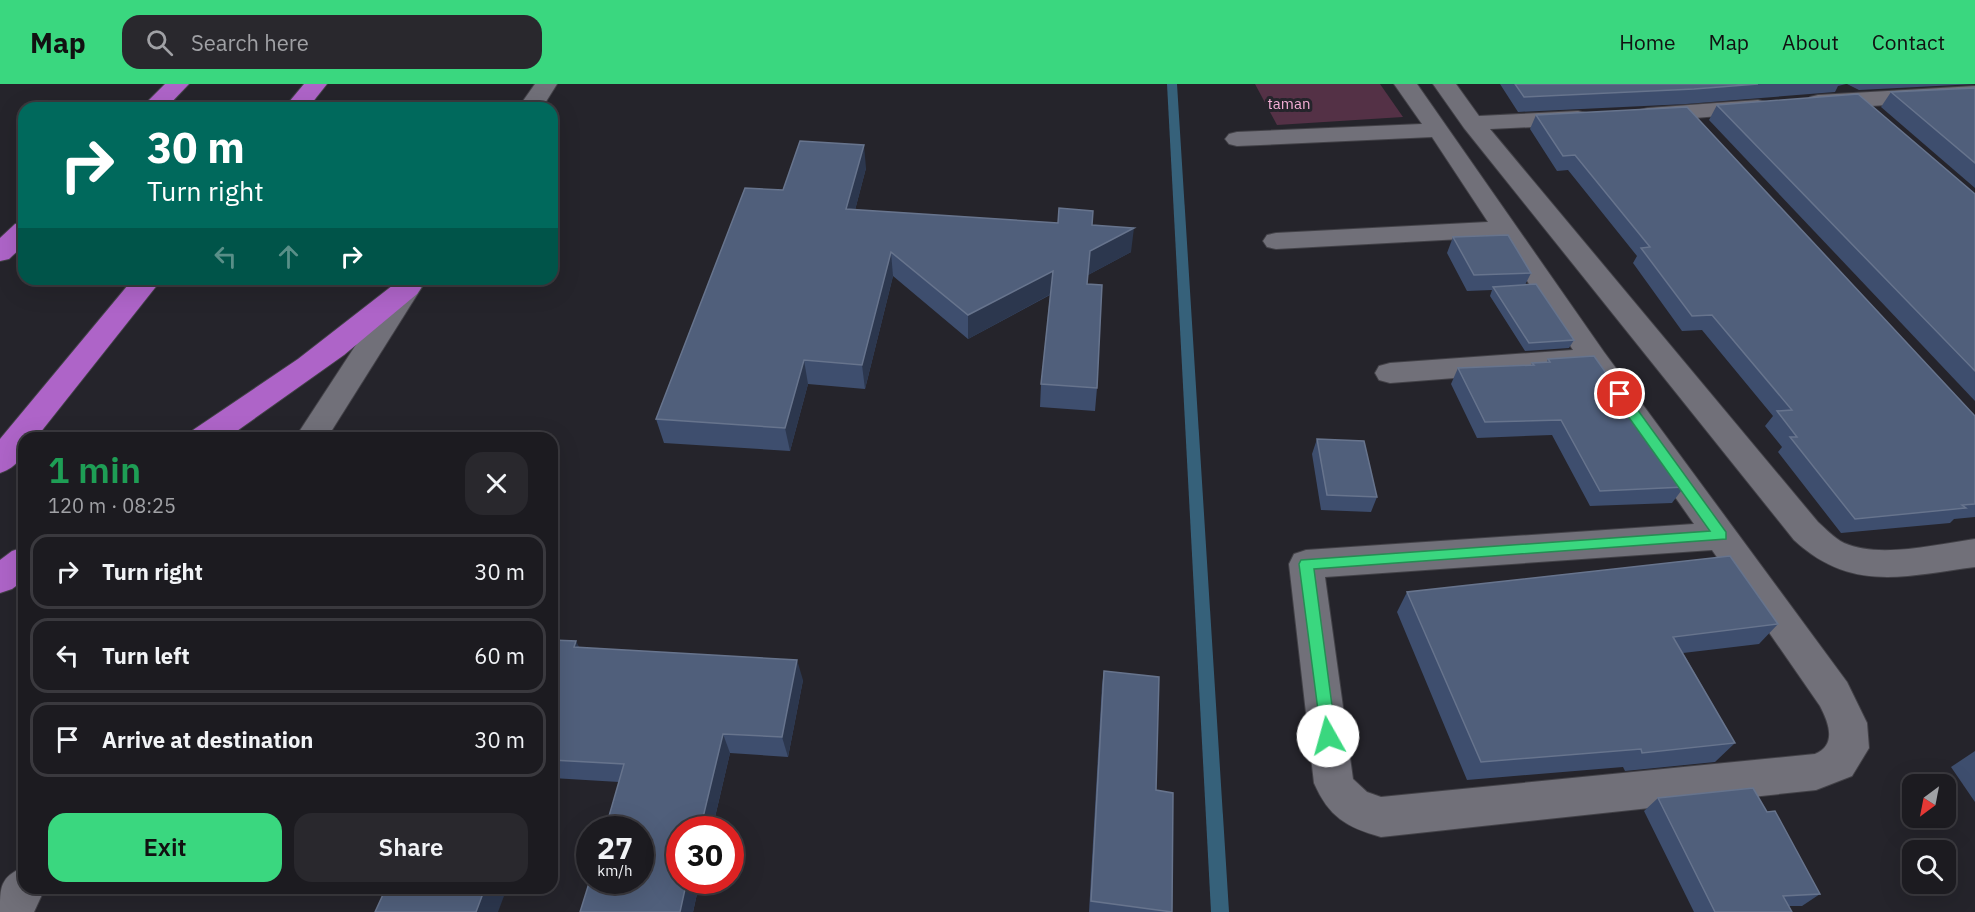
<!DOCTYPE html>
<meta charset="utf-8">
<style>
:root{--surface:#1c1b20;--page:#29282d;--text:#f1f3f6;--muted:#a0a1a5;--line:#3a393e;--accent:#3ad77f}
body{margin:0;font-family:"IBM Plex Sans",sans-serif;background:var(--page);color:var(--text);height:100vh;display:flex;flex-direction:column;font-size:22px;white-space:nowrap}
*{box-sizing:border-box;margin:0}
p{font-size:20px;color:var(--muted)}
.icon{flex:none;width:33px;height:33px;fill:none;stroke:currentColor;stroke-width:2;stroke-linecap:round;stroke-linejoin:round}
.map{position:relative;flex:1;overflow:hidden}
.details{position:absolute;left:18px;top:348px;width:540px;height:462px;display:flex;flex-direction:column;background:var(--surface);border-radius:18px;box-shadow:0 6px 24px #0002,0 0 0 2px var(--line)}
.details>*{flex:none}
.guide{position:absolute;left:18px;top:18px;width:540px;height:183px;border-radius:18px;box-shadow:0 6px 24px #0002,0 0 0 2px var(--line);background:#00695c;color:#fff;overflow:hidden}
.needle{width:39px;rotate:212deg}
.fabs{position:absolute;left:1902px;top:690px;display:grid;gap:12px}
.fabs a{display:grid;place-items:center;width:54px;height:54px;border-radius:12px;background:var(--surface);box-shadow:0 6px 24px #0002,0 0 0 2px var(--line);font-size:30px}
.speed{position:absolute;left:576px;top:732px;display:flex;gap:12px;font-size:30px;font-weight:700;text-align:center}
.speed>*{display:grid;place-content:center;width:78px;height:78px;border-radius:50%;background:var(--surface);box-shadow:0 6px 24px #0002,0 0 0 2px var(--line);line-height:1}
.speed small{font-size:15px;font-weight:400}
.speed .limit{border:9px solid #d22;background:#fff;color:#111}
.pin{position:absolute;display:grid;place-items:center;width:51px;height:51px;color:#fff;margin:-26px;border:3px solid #fff;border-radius:50%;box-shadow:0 2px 6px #0007}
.me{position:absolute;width:66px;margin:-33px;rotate:353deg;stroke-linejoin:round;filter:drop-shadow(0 0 4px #0008)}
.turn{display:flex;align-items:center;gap:21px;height:126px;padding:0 30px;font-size:27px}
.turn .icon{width:78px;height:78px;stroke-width:2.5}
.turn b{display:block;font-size:42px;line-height:51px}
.lanes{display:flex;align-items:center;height:57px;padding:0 30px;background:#0003;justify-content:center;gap:30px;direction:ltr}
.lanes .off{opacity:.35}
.round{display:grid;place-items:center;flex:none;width:63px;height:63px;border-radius:18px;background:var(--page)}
.summary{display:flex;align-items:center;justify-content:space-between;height:102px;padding:0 30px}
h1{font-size:36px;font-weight:600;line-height:45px;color:#1e9e55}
.button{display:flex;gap:12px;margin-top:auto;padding:12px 30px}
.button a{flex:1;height:69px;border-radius:18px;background:var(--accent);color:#111;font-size:24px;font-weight:600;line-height:69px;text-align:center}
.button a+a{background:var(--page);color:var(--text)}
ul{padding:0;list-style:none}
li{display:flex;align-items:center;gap:18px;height:75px;margin:0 12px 9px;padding:0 18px;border:3px solid var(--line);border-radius:18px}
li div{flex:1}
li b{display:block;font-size:22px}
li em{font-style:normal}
header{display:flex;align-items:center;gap:36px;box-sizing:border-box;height:84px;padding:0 30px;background:var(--accent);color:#111}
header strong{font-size:28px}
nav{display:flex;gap:33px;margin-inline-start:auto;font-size:21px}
.search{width:420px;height:54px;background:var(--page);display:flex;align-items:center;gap:15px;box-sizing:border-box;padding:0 21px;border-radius:18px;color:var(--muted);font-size:22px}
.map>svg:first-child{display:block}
.green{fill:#543146}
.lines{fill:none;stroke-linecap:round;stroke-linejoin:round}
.stream{fill:#36617a;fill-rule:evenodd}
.minor-casing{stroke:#424147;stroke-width:2}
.highway-casing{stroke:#424147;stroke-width:2}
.minor{fill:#717079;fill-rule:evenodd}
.highway{fill:#ae64c8;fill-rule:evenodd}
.wall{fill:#3e4e6e}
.shaded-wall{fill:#2c374e}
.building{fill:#505f7b;stroke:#67748d;stroke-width:1.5}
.route{fill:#3ad77f;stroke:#268c53;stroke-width:1.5}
.labels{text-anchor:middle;stroke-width:6;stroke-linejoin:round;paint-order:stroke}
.far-park-label{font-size:15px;fill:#f3afd6;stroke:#25242b}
</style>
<header>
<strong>Map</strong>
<div class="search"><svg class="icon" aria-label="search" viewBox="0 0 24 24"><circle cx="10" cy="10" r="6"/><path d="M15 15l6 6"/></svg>Search here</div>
<nav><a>Home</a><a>Map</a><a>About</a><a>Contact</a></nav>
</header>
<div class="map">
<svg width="1975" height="828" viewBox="0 0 1975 828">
<rect width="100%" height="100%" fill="#25242b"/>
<path class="green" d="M1255,0h125l23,33 -126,8z"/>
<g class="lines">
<path class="stream" d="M1167,0h10l52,828h-18z"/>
<defs>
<g id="minor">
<path d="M535,0h22l-15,24h-24z"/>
<path d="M1394,0h23l187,268 243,330 20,41 2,25 -17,28 -36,14 -435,47c-35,-10 -52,-20 -67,-54l-25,-219 5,-10 12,-4 388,-26 -109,-156 -195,15 -11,-3 -4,-7 4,-7 11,-3 183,-13 -75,-113 -222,12 -9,-2 -4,-6 4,-6 9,-2 212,-11 -56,-85 -195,9 -8,-2 -4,-5 4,-5 8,-2 185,-8zM1712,466l108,156c9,17 17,39 -5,48l-434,43 -14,-5 -14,-13 -28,-202z"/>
<path d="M1433,0h23l23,32 99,-5 8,2 4,5 -4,5 -8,2 -88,4 328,393c8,7 16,16 26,21 35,16 94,1 131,-4v28c-70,9 -124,26 -181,-27l-330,-412z"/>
<path d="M1975,2v14l-157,9 -8,-2 -4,-5 4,-5 8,-2z"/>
<path d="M1758,16l8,2 4,5 -4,5 -118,10 -8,-2 -4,-5 4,-5 8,-2z"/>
<path d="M399,195h28l-100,159h-32z"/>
<path d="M24,783v21h21l-11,24h-34c0,-25 0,-35 24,-45z"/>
</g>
<g id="highway">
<path d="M165,0h24l-23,24h-25z"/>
<path d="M304,0h23l-19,24h-24z"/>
<path d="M24,138v23l-15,14 -9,2v-23l15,-14z"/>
<path d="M133,195h29l-126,159h-12c0,18 -6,29 -24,35v-34z"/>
<path d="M407,195l10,3 4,6 -4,6 -73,61 -117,83h-39l5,-8 105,-71 99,-77z"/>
<path d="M24,463v33l-12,9 -12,4v-33l12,-9z"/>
</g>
</defs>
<use href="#minor" class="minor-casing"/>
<use href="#highway" class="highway-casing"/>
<use href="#minor" class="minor"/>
<use href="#highway" class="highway"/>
</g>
<g class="wall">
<path d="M1500,0h346l-8,2 -3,6 -149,12 -168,8z"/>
<path d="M1847,0h128l-116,6z"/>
<path d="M1975,4v100l-94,-81 10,-15z"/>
<path d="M1717,21l258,89v207l-266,-281z"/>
<path d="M1536,31l439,301v101l-21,2 -4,4 -109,10 -63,-81 4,-5 -17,-21 8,-10 -71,-86 -20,1 -49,-68 4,-7 -69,-86 -11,1 -27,-42z"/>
<path d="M866,84l-11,42 237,15 39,27 -43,23 -1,9 10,104 -2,23 -55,-4 1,-23 9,-89 -82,44 -75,-63 -28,113 -57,-5 -18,67 -126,-8 -8,-24 127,-229z"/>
<path d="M1453,153l78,36 -6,12 49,55 -5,8 -44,3 -35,-55 2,-6 -25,1 -20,-38z"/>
<path d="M1548,275l136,128 -12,16 -82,3 -38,-71 -75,3 -26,-54 7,-16 73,-3 1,-2 15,-1z"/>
<path d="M1317,355l60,58 -6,15 -50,-2 -9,-56z"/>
<path d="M1407,508l371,32 -19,20 -76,9 52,90 -20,19 -90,9 -2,-4 -156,13 -70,-168z"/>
<path d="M552,556l27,7 224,33 -15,77 -58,-4 -18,77h-32v50h20l-7,32 -74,-130 -67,-4z"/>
<path d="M1104,587l52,119 16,122h-83l13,-227z"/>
<path d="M1975,667v51l-24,-35z"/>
<path d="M1658,714l109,14 53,82 -18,12h-13l3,6h-98l-50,-101z"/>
</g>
<g class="shaded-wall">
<path d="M864,61l2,23 -17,65 -3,-24z"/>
<path d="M1134,144l-3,24 -43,23 2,-24z"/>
<path d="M891,168l2,24 -28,113 -3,-24z"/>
<path d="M1053,187l-2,23 -83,45v-24z"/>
<path d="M804,276l4,24 -18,67 -5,-23z"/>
<path d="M576,557l11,21 -13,-15z"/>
<path d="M797,576l6,20 -15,77 -6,-20z"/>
<path d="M723,650l7,19 -18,77h-12z"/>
<path d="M687,796h13l-7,32h-13z"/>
<path d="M485,804h22l-9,24h-22z"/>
</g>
<g class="building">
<path d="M1515,0h243l-64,5 -170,8z"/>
<path d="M1975,4v75l-84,-71z"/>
<path d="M1858,10l117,100v177l-258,-266z"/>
<path d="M1687,23l288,309v88l-13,1 4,3 -111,11 -65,-82h7l-20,-26 15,-1 -80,-95 -20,1 -51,-68 9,-1 -75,-92 -12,1 -27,-41z"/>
<path d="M800,57l64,4 -18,64 212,14 1,-15 34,3 -1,14 42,3 -44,23 -3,33 15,1 -5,103 -56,-4 12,-113 -85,44 -77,-63 -29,113 -58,-5 -19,68 -129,-9 89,-231 38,2z"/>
<path d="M1508,151l23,38 -57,2 -21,-38z"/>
<path d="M1536,200l38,56 -45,3 -36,-56z"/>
<path d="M1594,272l64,90 26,41 -84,4 -39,-71 -76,2 -27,-54 76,-3 -2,-2 18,-1 -2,-3z"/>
<path d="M1317,355l47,2 13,56 -50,-2z"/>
<path d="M1730,472l48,68 -105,13 62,106 -93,10 -1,-4 -160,13 -74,-170z"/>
<path d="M552,556l24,1 -2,6 223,13 -15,77 -59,-3 -23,96h-20v50h7l-7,32h-100l10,-32h50v-50h-35l19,-66 -72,-4z"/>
<path d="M1104,587l55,6 -3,113 17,3 -1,119 -81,-11z"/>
<path d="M1753,704l14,24 8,-1 45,83 -37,2 9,16h-77l-57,-114z"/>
<path d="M386,804h99l-9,24h-101z"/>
</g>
<path class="route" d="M1620,306l4,1 102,141v7l-412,30 22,167 -3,5 -5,2 -6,-2 -23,-177 2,-4 409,-29 -95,-133 -2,-4z"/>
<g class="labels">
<g class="far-park-label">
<text x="1289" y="25">taman</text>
</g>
</g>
</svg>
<div class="fabs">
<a><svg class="needle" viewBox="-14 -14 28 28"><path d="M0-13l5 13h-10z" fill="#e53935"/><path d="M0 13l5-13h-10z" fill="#a0a1a5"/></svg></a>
<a><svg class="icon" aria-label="search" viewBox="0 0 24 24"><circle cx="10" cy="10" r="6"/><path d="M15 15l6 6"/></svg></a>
</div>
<div class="speed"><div>27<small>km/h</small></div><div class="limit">30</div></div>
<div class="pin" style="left:1620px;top:310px;background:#d93025"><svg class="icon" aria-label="arrive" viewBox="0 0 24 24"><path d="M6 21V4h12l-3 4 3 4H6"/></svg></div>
<svg class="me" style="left:1328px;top:652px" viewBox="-20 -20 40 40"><circle r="19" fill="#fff"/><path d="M0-13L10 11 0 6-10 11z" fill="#3ad77f"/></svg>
<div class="guide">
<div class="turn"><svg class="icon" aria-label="right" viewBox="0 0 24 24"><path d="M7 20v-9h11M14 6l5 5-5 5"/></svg><div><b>30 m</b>Turn right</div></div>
<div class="lanes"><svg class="icon off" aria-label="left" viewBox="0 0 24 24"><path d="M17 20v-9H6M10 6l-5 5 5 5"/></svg><svg class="icon off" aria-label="ahead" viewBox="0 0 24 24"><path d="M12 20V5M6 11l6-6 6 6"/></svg><svg class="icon" aria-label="right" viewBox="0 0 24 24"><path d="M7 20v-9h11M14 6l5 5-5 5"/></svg></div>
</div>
<section class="details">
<div class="summary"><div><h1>1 min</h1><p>120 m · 08:25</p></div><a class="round"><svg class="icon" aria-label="close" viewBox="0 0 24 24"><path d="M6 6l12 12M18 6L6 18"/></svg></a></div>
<ul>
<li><svg class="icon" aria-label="right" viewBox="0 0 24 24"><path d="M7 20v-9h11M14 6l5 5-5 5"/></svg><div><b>Turn right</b></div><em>30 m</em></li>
<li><svg class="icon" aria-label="left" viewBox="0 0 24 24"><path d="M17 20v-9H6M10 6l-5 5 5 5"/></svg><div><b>Turn left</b></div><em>60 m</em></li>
<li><svg class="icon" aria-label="arrive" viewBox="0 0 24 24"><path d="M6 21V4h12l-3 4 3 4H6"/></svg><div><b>Arrive at destination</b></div><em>30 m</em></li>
</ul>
<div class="button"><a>Exit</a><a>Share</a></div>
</section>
</div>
